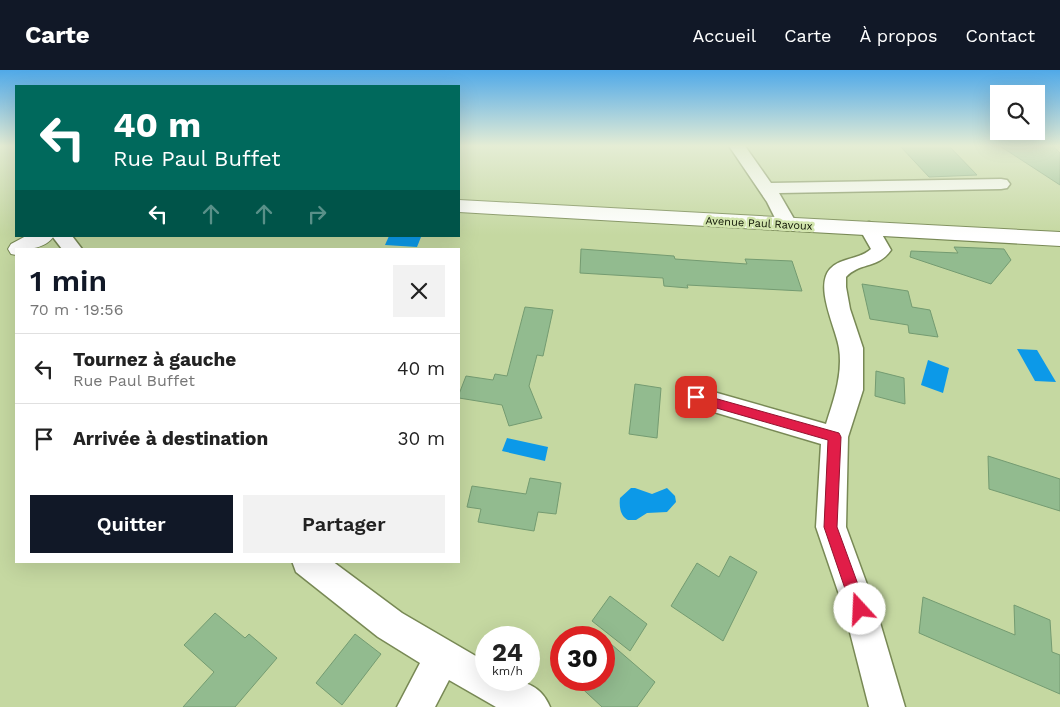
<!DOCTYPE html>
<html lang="fr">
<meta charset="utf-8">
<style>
:root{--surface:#fff;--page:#f2f2f2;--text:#222;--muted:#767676;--line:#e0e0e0;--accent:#111827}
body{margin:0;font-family:"Work Sans",sans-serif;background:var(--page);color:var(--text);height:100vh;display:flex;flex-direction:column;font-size:19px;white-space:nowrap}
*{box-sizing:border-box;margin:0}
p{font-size:16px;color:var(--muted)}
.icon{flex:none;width:28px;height:28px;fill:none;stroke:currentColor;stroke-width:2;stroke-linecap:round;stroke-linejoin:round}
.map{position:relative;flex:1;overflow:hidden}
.panel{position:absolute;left:15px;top:178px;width:445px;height:315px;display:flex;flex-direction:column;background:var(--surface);border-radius:0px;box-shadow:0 5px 20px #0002}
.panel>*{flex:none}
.banner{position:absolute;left:15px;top:15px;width:445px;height:152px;border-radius:0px;box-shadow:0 5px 20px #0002;background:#00695c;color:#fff;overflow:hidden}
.controls{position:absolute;left:990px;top:15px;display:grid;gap:10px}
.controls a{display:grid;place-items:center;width:55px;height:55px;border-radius:0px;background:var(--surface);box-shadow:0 5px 20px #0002;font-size:25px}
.speed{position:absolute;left:475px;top:556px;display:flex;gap:10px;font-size:25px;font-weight:700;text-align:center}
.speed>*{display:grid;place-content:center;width:65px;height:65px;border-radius:50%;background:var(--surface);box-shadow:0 5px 20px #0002;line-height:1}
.speed small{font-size:12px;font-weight:400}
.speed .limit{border:8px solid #d22;background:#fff;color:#111}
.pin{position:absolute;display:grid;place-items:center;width:42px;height:42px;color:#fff;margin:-21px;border-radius:10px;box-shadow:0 2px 8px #0006}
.me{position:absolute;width:55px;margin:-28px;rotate:340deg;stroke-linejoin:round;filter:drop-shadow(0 0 4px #0008)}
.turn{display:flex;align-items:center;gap:18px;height:105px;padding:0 15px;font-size:22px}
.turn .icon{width:65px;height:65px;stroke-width:2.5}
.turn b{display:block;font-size:35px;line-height:42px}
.lanes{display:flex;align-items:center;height:48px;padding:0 15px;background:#0003;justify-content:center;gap:25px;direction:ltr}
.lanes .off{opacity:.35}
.round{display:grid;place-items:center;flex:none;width:52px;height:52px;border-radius:0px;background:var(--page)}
.summary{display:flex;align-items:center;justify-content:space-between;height:85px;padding:0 15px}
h1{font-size:30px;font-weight:600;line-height:38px;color:var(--accent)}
.action{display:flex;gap:10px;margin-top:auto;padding:10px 15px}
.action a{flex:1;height:58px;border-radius:0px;background:var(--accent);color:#fff;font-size:20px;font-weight:600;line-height:58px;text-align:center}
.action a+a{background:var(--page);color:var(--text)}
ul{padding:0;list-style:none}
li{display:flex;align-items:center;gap:15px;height:70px;padding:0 15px;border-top:1px solid var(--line)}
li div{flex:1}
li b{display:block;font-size:19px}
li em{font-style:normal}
header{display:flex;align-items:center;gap:30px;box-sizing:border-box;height:70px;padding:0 25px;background:var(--accent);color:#fff}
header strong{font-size:24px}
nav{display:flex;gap:28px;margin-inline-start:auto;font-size:18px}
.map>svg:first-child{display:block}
.water{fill:#0c99e8}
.building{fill:#92bb8f;stroke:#749b71}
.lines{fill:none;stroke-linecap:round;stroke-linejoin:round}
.minor-casing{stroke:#788955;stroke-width:3}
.tertiary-casing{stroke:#788955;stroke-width:2}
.minor{fill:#fff;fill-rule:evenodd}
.tertiary{fill:#fff;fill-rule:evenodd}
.route{fill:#e11d48;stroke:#92132f}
.labels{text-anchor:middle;stroke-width:5;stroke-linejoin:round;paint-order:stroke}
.far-street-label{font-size:11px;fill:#0b1000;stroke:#d2e5ad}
</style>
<header>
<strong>Carte</strong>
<nav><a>Accueil</a><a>Carte</a><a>À propos</a><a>Contact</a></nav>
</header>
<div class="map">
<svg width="1060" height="637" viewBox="0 0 1060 637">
<rect width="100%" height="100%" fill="#c5d8a1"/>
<g class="water">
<path d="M389,166l32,1 -4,10 -32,-2z"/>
<path d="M1017,279l20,1 19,32 -21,-1z"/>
<path d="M928,290l21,8 -6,25 -22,-8z"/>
<path d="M507,368l41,9 -3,14 -43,-10z"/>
<path d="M631,418h4l17,6 15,-6 8,8 1,6 -9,10 -20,1 -11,7h-8c-8,-4 -9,-14 -8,-22z"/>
</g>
<g class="building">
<path d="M900,76h49l28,29 -48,2z"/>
<path d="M1000,76h53l7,7v32z"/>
<path d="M954,177l50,2 7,11 -20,24 -81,-27 1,-6 47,2z"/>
<path d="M581,179l93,7 1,3 72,5 -2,-5 47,2 10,30 -115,-6 1,3 -24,-2 -1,-8 -83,-5z"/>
<path d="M862,214l46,7 4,16 18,3 8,27 -29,-4 -1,-8 -38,-6z"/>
<path d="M525,237l28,3 -10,46 -6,-1 -8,31 13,32 -33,8 -7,-21 -43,-7v-4l7,-18 27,4 2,-6 12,2z"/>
<path d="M876,301l28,7 1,26 -30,-8z"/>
<path d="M635,314l26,4 -4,50 -28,-4z"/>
<path d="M988,386l72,23v32l-71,-22z"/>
<path d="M530,408l31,5 -5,31 -18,-2 -4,19 -56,-9 3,-13 -14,-2 5,-21 54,8z"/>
<path d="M730,486l27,16 -34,69 -52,-35 26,-43 22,14z"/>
<path d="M610,526l37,28 -17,27 -38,-30z"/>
<path d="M923,527l92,38 -1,-30 36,15 2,32 8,3v39l-141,-61z"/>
<path d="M215,543l30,25 4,-4 28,24 -42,49h-52l31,-35 -30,-27z"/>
<path d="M355,564l26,20 -39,51 -26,-22z"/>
<path d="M604,568l51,44 -18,25h-35l-29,-27h31z"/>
</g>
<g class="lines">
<defs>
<g id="minor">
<path d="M729,76h16l26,37 230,-4 6,1 3,4 -3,4 -6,1 -222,4 18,31 -3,4 -7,2 -7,-2 -13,-26z"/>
<path d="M869,152l7,2 15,26c-13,19 -31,12 -45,27v10l4,22 13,39v42l-15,47 -2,90 30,82 29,98h-36l-25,-98 -28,-82 5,-83 -134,-40 -4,-7 4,-7 9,-3 130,37c8,-25 17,-50 13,-76 -3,-20 -25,-61 -9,-79 11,-12 29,-9 41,-20l-12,-21 3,-4z"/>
<path d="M52,166h20l10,13h-20z"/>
<path d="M292,491h40l70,52 84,49v18c27,0 52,-2 64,27h-54l-47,-27 -14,27h-38l23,-44 -42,-26 -82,-65z"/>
</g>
<g id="tertiary">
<path d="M459,130l601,32v14l-601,-34z"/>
<path d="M26,166h28c-9,13 -24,13 -38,13v6l-5,-1 -3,-5 3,-5z"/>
</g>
</defs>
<use href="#minor" class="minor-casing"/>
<use href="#tertiary" class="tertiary-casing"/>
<use href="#minor" class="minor"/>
<use href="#tertiary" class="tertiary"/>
</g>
<linearGradient id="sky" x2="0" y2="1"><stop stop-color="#50a9e8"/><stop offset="0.46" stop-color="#e5edd5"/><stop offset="1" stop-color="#e5edd5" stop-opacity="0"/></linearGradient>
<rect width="1060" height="165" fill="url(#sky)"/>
<path class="route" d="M696,323l143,40 2,4 -4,90 30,82 -2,6 -5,2 -6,-2 -30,-88 4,-87 -136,-39 -2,-4 2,-3z"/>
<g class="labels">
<g class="far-street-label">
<text transform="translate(759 153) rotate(3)" y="4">Avenue Paul Ravoux</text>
</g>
</g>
</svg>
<div class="controls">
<a><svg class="icon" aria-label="search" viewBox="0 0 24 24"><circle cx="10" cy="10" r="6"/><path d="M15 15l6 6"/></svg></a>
</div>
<div class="speed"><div>24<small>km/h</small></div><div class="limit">30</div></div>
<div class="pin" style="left:696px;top:327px;background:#d93025"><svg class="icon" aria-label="arrive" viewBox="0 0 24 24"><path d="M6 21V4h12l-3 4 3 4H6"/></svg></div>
<svg class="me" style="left:860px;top:539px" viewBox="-20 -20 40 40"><circle r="19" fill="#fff"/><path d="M0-13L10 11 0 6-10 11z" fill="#e11d48"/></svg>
<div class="banner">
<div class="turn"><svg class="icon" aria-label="left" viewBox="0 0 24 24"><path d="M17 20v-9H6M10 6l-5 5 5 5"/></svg><div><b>40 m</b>Rue Paul Buffet</div></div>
<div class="lanes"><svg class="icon" aria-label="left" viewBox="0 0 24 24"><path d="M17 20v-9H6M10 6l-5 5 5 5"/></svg><svg class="icon off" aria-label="ahead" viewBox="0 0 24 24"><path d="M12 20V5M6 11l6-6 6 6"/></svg><svg class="icon off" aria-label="ahead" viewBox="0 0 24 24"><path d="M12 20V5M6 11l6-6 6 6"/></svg><svg class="icon off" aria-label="right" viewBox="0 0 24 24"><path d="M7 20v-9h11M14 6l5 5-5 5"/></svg></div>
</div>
<section class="panel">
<div class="summary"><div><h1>1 min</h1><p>70 m · 19:56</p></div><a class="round"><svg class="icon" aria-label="close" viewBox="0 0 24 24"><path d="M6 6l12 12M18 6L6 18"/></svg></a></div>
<ul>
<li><svg class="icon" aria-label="left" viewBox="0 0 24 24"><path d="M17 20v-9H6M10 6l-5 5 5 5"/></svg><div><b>Tournez à gauche</b><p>Rue Paul Buffet</p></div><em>40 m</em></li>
<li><svg class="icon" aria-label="arrive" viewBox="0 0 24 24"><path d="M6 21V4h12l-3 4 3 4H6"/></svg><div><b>Arrivée à destination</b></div><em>30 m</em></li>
</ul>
<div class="action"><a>Quitter</a><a>Partager</a></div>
</section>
</div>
